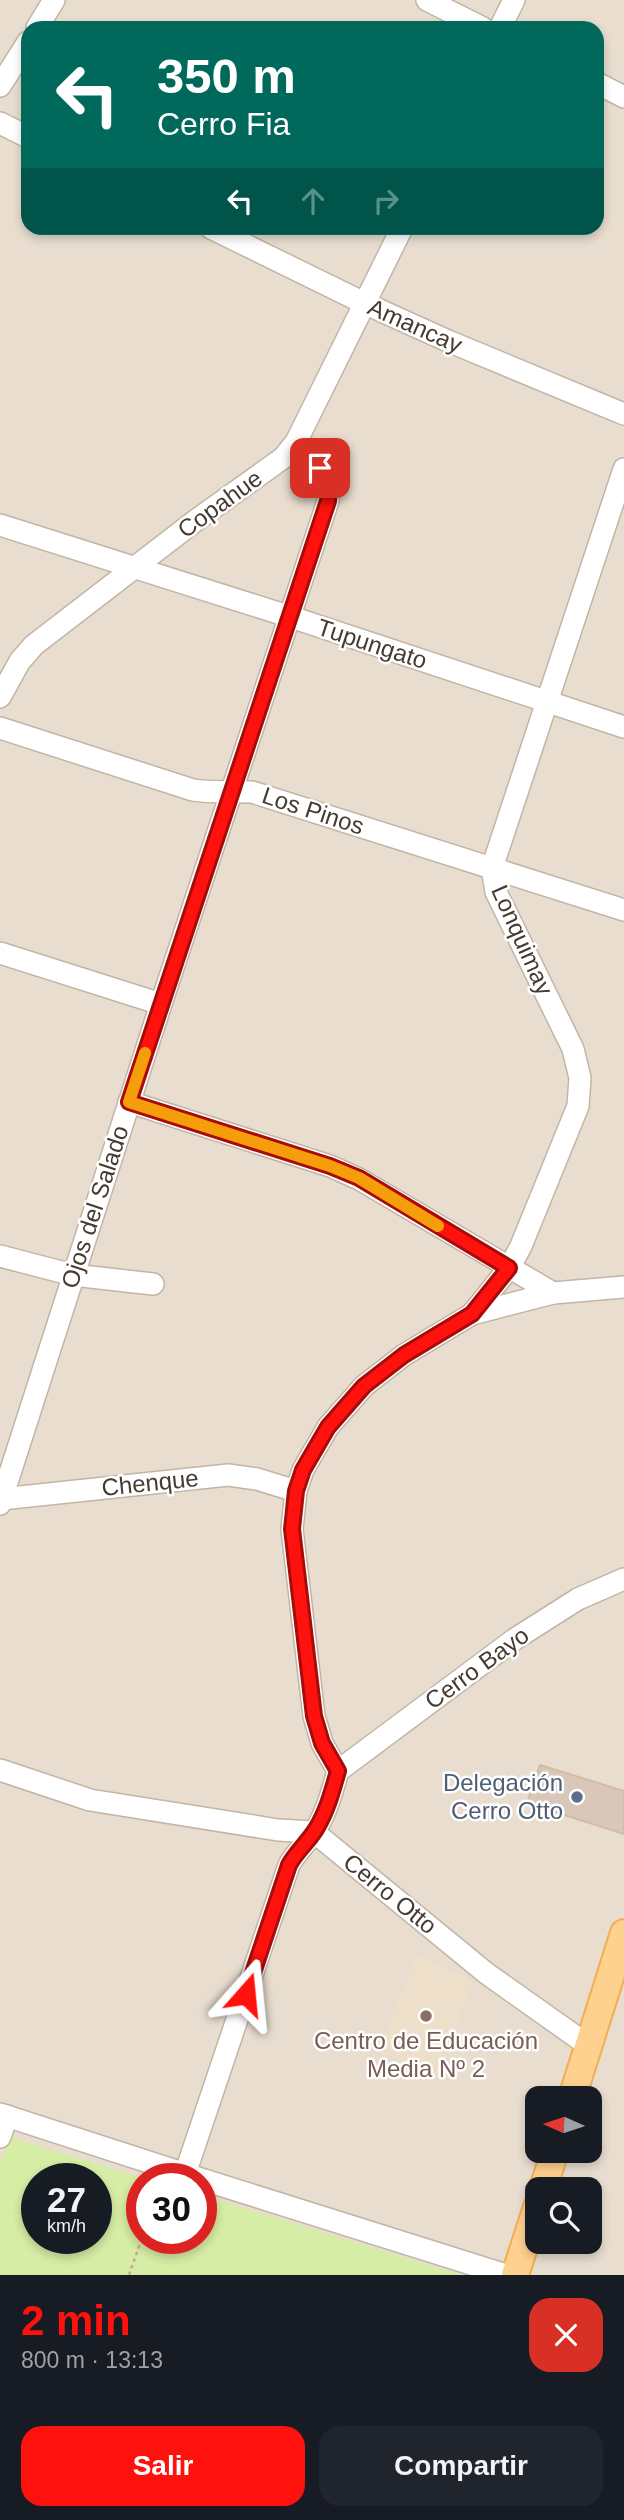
<!DOCTYPE html>
<html lang="es">
<meta charset="utf-8">
<style>
:root{--surface:#171b24;--page:#20242c;--text:#f1f3f6;--muted:#9ea1a6;--accent:#ff120d}
body{margin:0;font-family:Helvetica,sans-serif;background:var(--page);color:var(--text);height:100vh;display:flex;flex-direction:column;font-size:26px;white-space:nowrap}
*{box-sizing:border-box;margin:0}
p{font-size:23px;color:var(--muted)}
.icon{flex:none;width:38px;height:38px;fill:none;stroke:currentColor;stroke-width:2;stroke-linecap:round;stroke-linejoin:round}
.map{position:relative;height:2275px;overflow:hidden}
.panel{display:flex;flex-direction:column;background:var(--surface);flex:1}
.panel>*{flex:none}
.hud{position:absolute;left:21px;top:21px;width:583px;height:214px;border-radius:21px;box-shadow:0 4px 10px #0003;background:#00695c;color:#fff;overflow:hidden}
.needle{width:46px;rotate:273deg}
.fabs{position:absolute;left:525px;top:2086px;display:grid;gap:14px}
.fabs a{display:grid;place-items:center;width:77px;height:77px;border-radius:14px;background:var(--surface);box-shadow:0 4px 10px #0003;font-size:35px}
.speed{position:absolute;left:21px;top:2163px;display:flex;gap:14px;font-size:35px;font-weight:700;text-align:center}
.speed>*{display:grid;place-content:center;width:91px;height:91px;border-radius:50%;background:var(--surface);box-shadow:0 4px 10px #0003;line-height:1}
.speed small{font-size:18px;font-weight:400}
.speed .limit{border:10px solid #d22;background:#fff;color:#111}
.pin{position:absolute;display:grid;place-items:center;width:60px;height:60px;color:#fff;margin:-30px;border-radius:14px;box-shadow:0 4px 10px #0006}
.me{position:absolute;width:77px;margin:-38px;rotate:18deg;stroke-linejoin:round;filter:drop-shadow(0 0 5px #0008)}
.turn{display:flex;align-items:center;gap:24px;height:147px;padding:0 21px;font-size:32px}
.turn .icon{width:91px;height:91px;stroke-width:2.5}
.turn b{display:block;font-size:49px;line-height:60px}
.lanes{display:flex;align-items:center;height:66px;padding:0 21px;background:#0003;justify-content:center;gap:35px;direction:ltr}
.lanes .off{opacity:.35}
.round{display:grid;place-items:center;flex:none;width:74px;height:74px;border-radius:21px;background:var(--page)}
.summary{display:flex;align-items:center;justify-content:space-between;height:119px;padding:0 21px}
h1{font-size:42px;font-weight:600;line-height:52px;color:var(--accent)}
.button{display:flex;gap:14px;margin-top:auto;padding:14px 21px}
.button a{flex:1;height:80px;border-radius:21px;background:var(--accent);color:#fff;font-size:28px;font-weight:600;line-height:80px;text-align:center}
.button a+a{background:var(--page);color:var(--text)}
.map>svg:first-child{display:block}
.residential{fill:#e8ddcf;fill-rule:evenodd}
.education{fill:#eedfca}
.green{fill:#d6eda5;fill-rule:evenodd}
.building{fill:#d9c8b9;stroke:#d1bca8;stroke-width:2}
.lines{fill:none;stroke-linecap:round;stroke-linejoin:round}
.minor-casing{stroke:#c2b5a6;stroke-width:24}
.major-casing{stroke:#f1ad52;stroke-width:30}
.path{stroke:#c3ac93;stroke-width:2.5;stroke-dasharray:3.5 3.5;stroke-linecap:butt}
.minor{stroke:#fff;stroke-width:21}
.major{stroke:#ffd18f;stroke-width:26}
.route-casing{stroke:#a60c08;stroke-width:18}
.route{stroke:#ff120d;stroke-width:12}
.slow{stroke:#f59e0b;stroke-width:12}
.service-dot{fill:#5c6f8a;stroke:#fff;stroke-width:2.5}
.education-dot{fill:#8d6e63;stroke:#fff;stroke-width:2.5}
.labels{text-anchor:middle;stroke-width:5;stroke-linejoin:round;paint-order:stroke}
.street-label{font-size:24px;fill:#453b32;stroke:#fff}
.service-label{font-size:24px;fill:#4e5e75;stroke:#fff;text-anchor:end}
.education-label{font-size:24px;fill:#785e54;stroke:#fff}
</style>
<div class="map">
<svg width="624" height="2275" viewBox="0 0 624 2275">
<rect width="100%" height="100%" fill="#f3ece2"/>
<path class="residential" d="M0,0h624v2275h-624zM28,28h569v200h-569zM537,2098h53v53h-53zM37,2179h59v59h-59zM142,2179h59v59h-59zM537,2189h53v53h-53z"/>
<path class="education" d="M417,1954l55,28 -33,93 -61,-24z"/>
<path class="green" d="M9,2137l137,42h-4v59h59v-43l260,80h-461v-112zM37,2179h59v59h-59z"/>
<path class="building" d="M540,1765l84,26v43l-97,-31z"/>
<g class="lines">
<defs>
<g id="minor">
<path d="M427,0l56,28"/>
<path d="M37,28l17,-28"/>
<path d="M500,28l14,-28"/>
<path d="M597,83l27,14"/>
<path d="M0,86l28,-44"/>
<path d="M0,123l28,14"/>
<path d="M211,228l153,75 84,38 176,73"/>
<path d="M0,525l291,92 333,110"/>
<path d="M0,697l20,-36 14,-16 161,-124 88,-63 13,-16 106,-214"/>
<path d="M0,728l193,62c20,3 39,1 59,2l372,118"/>
<path d="M0,953l161,51"/>
<path d="M129,1102l201,64 29,13 194,114"/>
<path d="M0,1256l73,19 80,9"/>
<path d="M472,1314l37,-46 12,-22 57,-140 2,-28 -7,-29 -77,-157 -4,-24 132,-399"/>
<path d="M1,1499l227,-24 29,4 39,12"/>
<path d="M0,1504l161,-500 167,-503 1,-18 -9,-15 -24,-26"/>
<path d="M0,1770l90,30 188,30 36,2 172,141 103,73"/>
<path d="M338,1771l177,-132 63,-40 46,-20"/>
<path d="M0,2114l198,64"/>
<path d="M0,2137l7,-21"/>
<path d="M185,2174l104,-309c7,-13 19,-23 27,-36 11,-18 16,-37 22,-58l-16,-28 -8,-27 -22,-187 4,-38 7,-21 25,-43 36,-41 40,-31 68,-41 81,-21 71,-6"/>
<path d="M201,2179l305,96"/>
</g>
<g id="major">
<path d="M572,2098l52,-165"/>
<path d="M543,2189l12,-38"/>
<path d="M515,2275l22,-68"/>
</g>
</defs>
<use href="#minor" class="minor-casing"/>
<use href="#major" class="major-casing"/>
<path class="path" d="M129,2275l13,-37"/>
<use href="#minor" class="minor"/>
<use href="#major" class="major"/>
</g>
<g class="lines">
<defs>
<path id="route" d="M246,1994l43,-129c7,-13 19,-23 27,-36 11,-18 16,-37 22,-58l-16,-28 -8,-27 -22,-187 4,-38 7,-21 25,-43 36,-41 40,-31 68,-41 37,-46 -150,-90 -29,-12 -201,-64 199,-601 1,-19 -9,-14"/>
</defs>
<use href="#route" class="route-casing"/>
<use href="#route" class="route"/>
<path class="slow" d="M145,1053l-16,49 201,64 29,12 79,48"/>
</g>
<circle class="service-dot" cx="577" cy="1797" r="7"/>
<circle class="education-dot" cx="426" cy="2016" r="7"/>
<g class="labels">
<g class="street-label">
<text transform="translate(415 326) rotate(24)" y="8">Amancay</text>
<text transform="translate(220 504) rotate(-36)" y="8">Copahue</text>
<text transform="translate(372 644) rotate(18)" y="8">Tupungato</text>
<text transform="translate(313 811) rotate(18)" y="8">Los Pinos</text>
<text transform="translate(522 940) rotate(66)" y="8">Lonquimay</text>
<text transform="translate(95 1207) rotate(-72)" y="8">Ojos del Salado</text>
<text transform="translate(150 1483) rotate(-6)" y="8">Chenque</text>
<text transform="translate(477 1668) rotate(-36)" y="8">Cerro Bayo</text>
<text transform="translate(390 1894) rotate(39)" y="8">Cerro Otto</text>
</g>
<g class="service-label">
<text x="563" y="1791">Delegación<tspan x="563" dy="28">Cerro Otto</tspan></text>
</g>
<g class="education-label">
<text x="426" y="2049">Centro de Educación<tspan x="426" dy="28">Media Nº 2</tspan></text>
</g>
</g>
</svg>
<div class="fabs">
<a><svg class="needle" viewBox="-14 -14 28 28"><path d="M0-13l5 13h-10z" fill="#e53935"/><path d="M0 13l5-13h-10z" fill="#9ea1a6"/></svg></a>
<a><svg class="icon" aria-label="search" viewBox="0 0 24 24"><circle cx="10" cy="10" r="6"/><path d="M15 15l6 6"/></svg></a>
</div>
<div class="speed"><div>27<small>km/h</small></div><div class="limit">30</div></div>
<div class="pin" style="left:320px;top:468px;background:#d93025"><svg class="icon" aria-label="arrive" viewBox="0 0 24 24"><path d="M6 21V4h12l-3 4 3 4H6"/></svg></div>
<svg class="me" style="left:246px;top:1994px" viewBox="-20 -20 40 40"><path d="M0-17L14 15 0 8-14 15z" fill="#ff120d" stroke="#fff" stroke-width="4"/></svg>
<div class="hud">
<div class="turn"><svg class="icon" aria-label="left" viewBox="0 0 24 24"><path d="M17 20v-9H6M10 6l-5 5 5 5"/></svg><div><b>350 m</b>Cerro Fia</div></div>
<div class="lanes"><svg class="icon" aria-label="left" viewBox="0 0 24 24"><path d="M17 20v-9H6M10 6l-5 5 5 5"/></svg><svg class="icon off" aria-label="ahead" viewBox="0 0 24 24"><path d="M12 20V5M6 11l6-6 6 6"/></svg><svg class="icon off" aria-label="right" viewBox="0 0 24 24"><path d="M7 20v-9h11M14 6l5 5-5 5"/></svg></div>
</div>
</div>
<section class="panel">
<div class="summary"><div><h1>2 min</h1><p>800 m · 13:13</p></div><a class="round" style="background:#d93025;color:#fff"><svg class="icon" aria-label="close" viewBox="0 0 24 24"><path d="M6 6l12 12M18 6L6 18"/></svg></a></div>
<div class="button"><a>Salir</a><a>Compartir</a></div>
</section>
